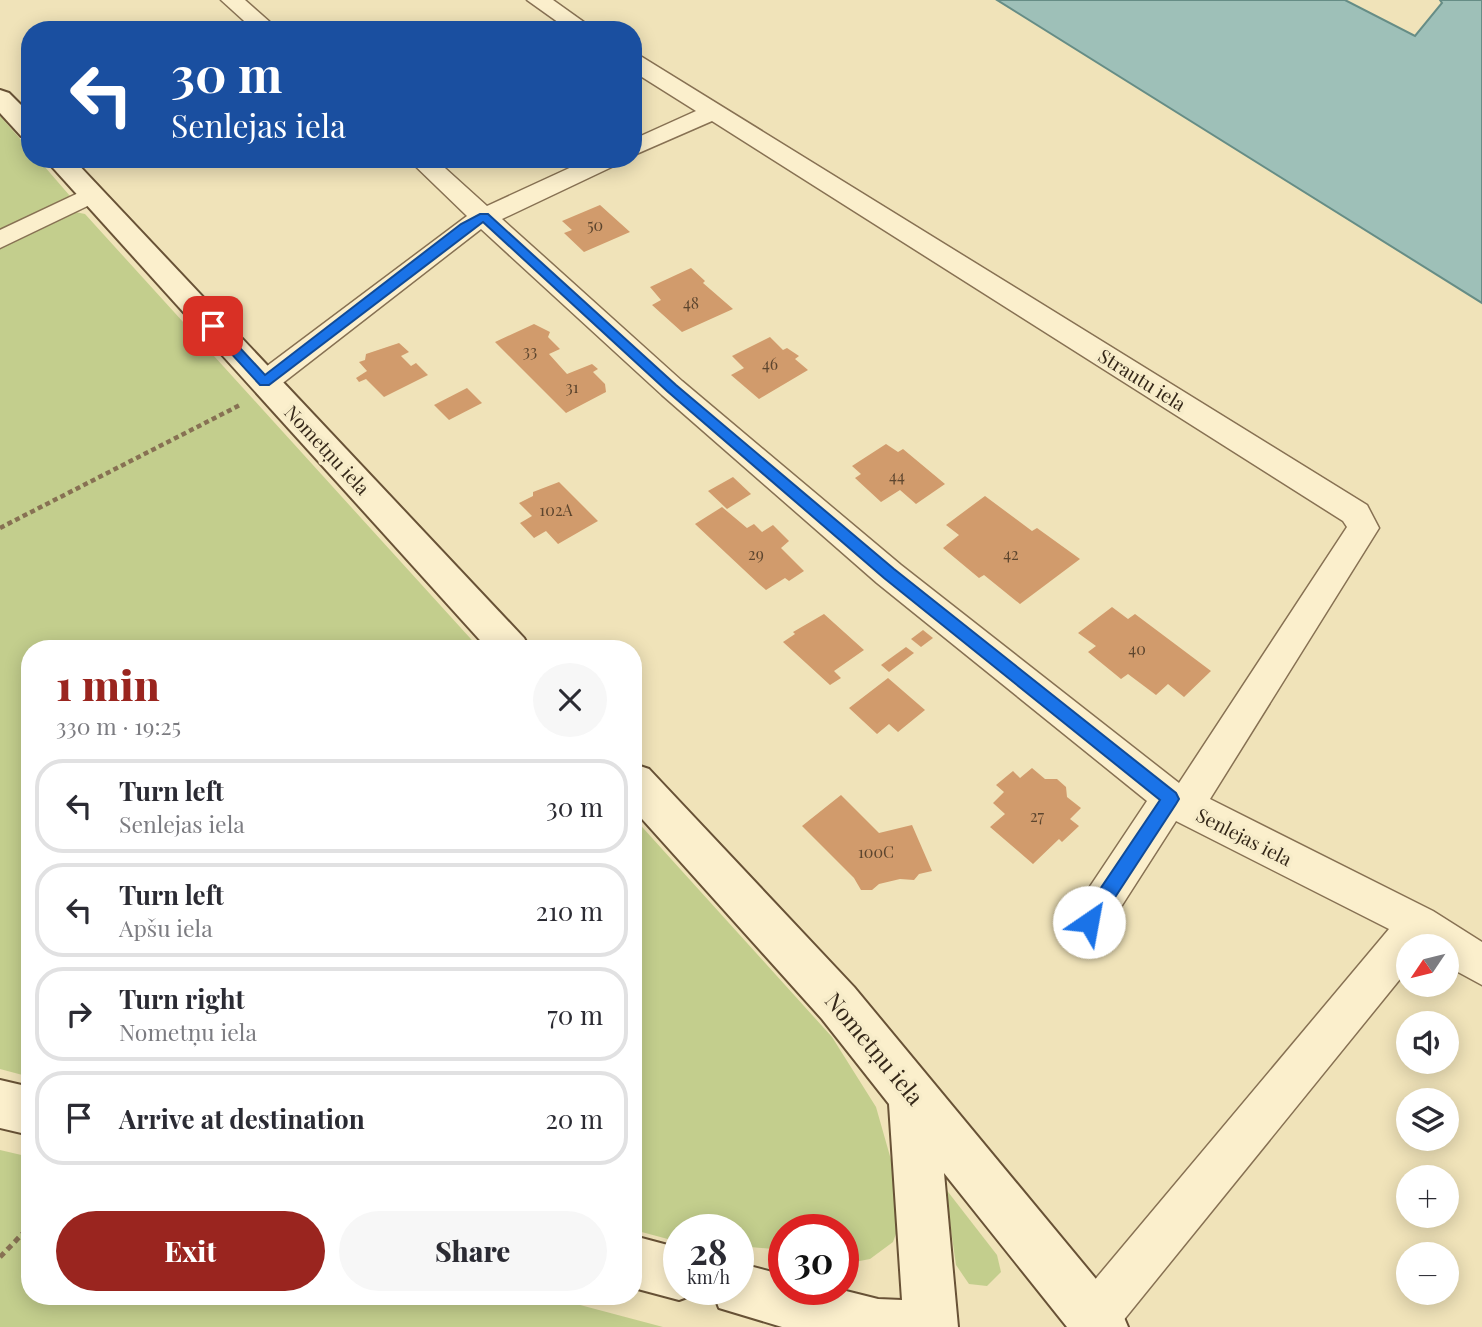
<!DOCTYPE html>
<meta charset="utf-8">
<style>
:root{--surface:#fff;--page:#f7f7f7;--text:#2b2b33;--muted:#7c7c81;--line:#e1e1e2;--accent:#9a251f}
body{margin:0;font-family:"Playfair Display",serif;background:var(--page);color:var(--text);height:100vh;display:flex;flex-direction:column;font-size:26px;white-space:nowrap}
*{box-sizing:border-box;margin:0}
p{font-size:23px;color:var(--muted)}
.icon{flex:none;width:38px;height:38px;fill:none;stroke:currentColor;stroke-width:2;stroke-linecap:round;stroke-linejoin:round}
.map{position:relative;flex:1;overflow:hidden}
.drawer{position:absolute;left:21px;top:640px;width:621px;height:665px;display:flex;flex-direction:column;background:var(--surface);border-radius:28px;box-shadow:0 4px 18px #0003}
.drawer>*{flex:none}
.hud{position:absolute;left:21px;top:21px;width:621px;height:147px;border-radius:28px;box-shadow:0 4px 18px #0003;background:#1a4fa0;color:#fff;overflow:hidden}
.needle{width:46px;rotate:235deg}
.tools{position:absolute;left:1396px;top:934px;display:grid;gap:14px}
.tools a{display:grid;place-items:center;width:63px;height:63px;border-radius:50%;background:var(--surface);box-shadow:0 4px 18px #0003;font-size:35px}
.speed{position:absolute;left:663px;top:1214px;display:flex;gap:14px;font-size:35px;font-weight:700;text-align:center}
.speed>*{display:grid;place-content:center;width:91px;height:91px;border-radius:50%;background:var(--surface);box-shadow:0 4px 18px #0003;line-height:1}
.speed small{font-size:18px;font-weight:400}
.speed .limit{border:10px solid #d22;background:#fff;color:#111}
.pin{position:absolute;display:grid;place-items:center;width:60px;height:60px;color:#fff;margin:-30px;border-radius:14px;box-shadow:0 4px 10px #0006}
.me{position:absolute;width:77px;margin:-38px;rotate:33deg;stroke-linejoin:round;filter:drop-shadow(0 0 5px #0008)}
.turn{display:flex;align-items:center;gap:24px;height:147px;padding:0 35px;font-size:32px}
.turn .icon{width:91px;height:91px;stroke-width:2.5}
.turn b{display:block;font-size:49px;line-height:60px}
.round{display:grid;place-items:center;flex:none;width:74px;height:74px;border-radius:37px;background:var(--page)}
.head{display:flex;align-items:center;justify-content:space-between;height:119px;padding:0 35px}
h1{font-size:42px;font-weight:800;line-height:52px;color:var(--accent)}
.cta{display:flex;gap:14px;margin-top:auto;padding:14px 35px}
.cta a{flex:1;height:80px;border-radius:42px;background:var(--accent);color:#fff;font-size:28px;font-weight:800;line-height:80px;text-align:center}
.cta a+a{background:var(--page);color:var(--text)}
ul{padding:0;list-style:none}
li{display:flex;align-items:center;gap:21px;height:94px;margin:0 14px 10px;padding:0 21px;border:4px solid var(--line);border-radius:28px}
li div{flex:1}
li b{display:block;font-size:26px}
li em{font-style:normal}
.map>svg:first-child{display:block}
.green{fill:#c3ce8d}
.water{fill:#9ec0b8;stroke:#668d86;stroke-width:2}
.building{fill:#d19b6c}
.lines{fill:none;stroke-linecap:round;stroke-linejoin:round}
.street-casing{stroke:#877153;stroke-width:3}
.secondary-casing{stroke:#685236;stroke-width:4}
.path-far1{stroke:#877153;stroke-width:4.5;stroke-dasharray:5 3.5;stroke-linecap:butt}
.path{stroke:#877153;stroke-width:5;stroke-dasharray:6 4.5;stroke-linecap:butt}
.street{fill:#fbefcc;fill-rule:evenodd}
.secondary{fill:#fbefcc;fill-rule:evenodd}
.route{fill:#1a73e8;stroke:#114b97;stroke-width:2}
.labels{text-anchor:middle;stroke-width:7;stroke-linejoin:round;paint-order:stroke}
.number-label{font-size:16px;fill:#5c452e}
.street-label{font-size:19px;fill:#352819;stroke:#f7ecc9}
.near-street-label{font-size:23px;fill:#352819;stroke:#f7ecc9}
</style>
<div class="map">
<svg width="1482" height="1327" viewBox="0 0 1482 1327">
<rect width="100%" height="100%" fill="#f0e3b9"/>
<g class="green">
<path d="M0,116l30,34v9h8l32,37 -70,34z"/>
<path d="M75,212l10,2 395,435h-450v428l-30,-8v-820z"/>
<path d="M634,818l198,219 44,70 29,102 -12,33 -23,17 -26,5v-34h-60v20l-45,-4 -1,-16h-59v12l-45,-12z"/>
<path d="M0,1150l30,7v140h520l113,30h-663z"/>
<path d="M945,1188l52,67 4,17 -14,14 -18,-2 -13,-19z"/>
</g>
<path class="water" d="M997,0h348l70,36 27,-33 -2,-3h42v303z"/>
<g class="building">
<path d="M600,205l30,27 -46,20 -20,-19 8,-3 -10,-9z"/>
<path d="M691,268l14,13 -2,2 30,26 -51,23 -30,-27 9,-5 -11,-13z"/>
<path d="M534,324l16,8 -2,5 12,12 -11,5 18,20 25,-10 6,5 -5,3 12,12 1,8 -40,21 -71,-71z"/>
<path d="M770,337l13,13 4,-2 12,8 -4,3 13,11 -49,29 -28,-24 13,-7 -12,-12z"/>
<path d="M399,343l10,9 -8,4 10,10 5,-3 12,12 -44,22 -18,-18 -7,3 -3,-4 11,-7 -8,-9 6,-2 1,-6z"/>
<path d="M467,388l15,15 -33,17 -15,-15z"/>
<path d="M886,444l12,8 5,-3 42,35 -29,20 -16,-14 -19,12 -26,-24 6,-4 -9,-8z"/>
<path d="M733,477l18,17 -24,15 -19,-18z"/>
<path d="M559,482l39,39 -40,23 -12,-13 -12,7 -14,-15 12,-7 -13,-13 14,-7v-4z"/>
<path d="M985,496l47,35 5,-3 43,31 -60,45 -36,-29 -5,3 -36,-30 16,-13 -13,-10z"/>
<path d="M722,507l25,21 7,-4 8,8 11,-7 16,16 -8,7 23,23 -15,10 -4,-3 -19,12 -7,-6 -64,-60z"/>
<path d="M1112,607l16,12 7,-5 76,57 -27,26 -16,-13 -12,11 -28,-21 -7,5 -33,-27 8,-6 -18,-13z"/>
<path d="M824,614l40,36 -30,21 7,7 -11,7 -47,-43 12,-8 -2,-2z"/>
<path d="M923,630l10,8 -12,9 -10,-8z"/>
<path d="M906,647l8,6 -25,19 -8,-7z"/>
<path d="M888,678l37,32 -27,22 -9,-8 -12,10 -28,-26z"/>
<path d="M1032,768l13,11h12l9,8 1,10 14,11 -11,11 9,7 -17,16 -3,-3 -26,25 -43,-37 15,-13 -12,-11 11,-11 -8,-7 17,-14 7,7z"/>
<path d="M841,795l38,38 33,-8 20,46 -13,3 -5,6 -14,-1 -21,5 -7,6h-11l-7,-12 -52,-52z"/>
</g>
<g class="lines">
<defs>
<g id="street">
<path d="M221,0h24l34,30h-25z"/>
<path d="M527,0h26l42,30h-26z"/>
<path d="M634,55l8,2 725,448 12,23 -169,271 223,112 49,31v43l-35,-19v-19h-38v21l-291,359h-45l-3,-9 7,-17 312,-372 -213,-108 -73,114 -14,6 -14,-6 -6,-13 6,-13 72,-108 -270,-218 -215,-188 -181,-166 -206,160 -10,3 -10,-3 -5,-7 5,-7 212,-159 -59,-57h27l52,47 102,-47h32l-3,5 -116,55 180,162 219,184 278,218 168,-256 -4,-6 -631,-400 -78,34v-16l62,-28 -62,-39z"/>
<path d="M91,187l9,3 4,5 -4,5 -100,48v-18z"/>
</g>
<g id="secondary">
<path d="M0,90l9,3 21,21v24l-9,-2 -21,-23z"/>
<path d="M45,159h28l451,479 6,11h-42z"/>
<path d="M634,764l15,5 205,218 266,321 8,19h-61l-123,-154 14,154h-176l-63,-19 -7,-18h26v-27l46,12v15h58l36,9 24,1 -13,-196 -67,-85 -188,-209z"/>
<path d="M0,1080l30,7v48l-30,-7z"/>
<path d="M634,1236l45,12v42h20l-1,3 -19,7 -45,-12z"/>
</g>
</defs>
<use href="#street" class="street-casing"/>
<use href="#secondary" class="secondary-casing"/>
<path class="path-far1" d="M0,528l242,-124"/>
<path class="path" d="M0,1257l30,-31"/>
<use href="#street" class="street"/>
<use href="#secondary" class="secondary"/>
</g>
<path class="route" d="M480,214h8l188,171 218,184 282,224 3,6 -3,5 -81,124 -6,2 -7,-2 -2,-6 2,-6 78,-116 -276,-222 -217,-187 -184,-169 -214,163h-9l-54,-59 11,-3 48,52 196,-151z"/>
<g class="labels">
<g class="number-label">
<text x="595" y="231">50</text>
<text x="691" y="309">48</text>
<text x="530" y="357">33</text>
<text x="770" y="370">46</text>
<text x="572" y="393">31</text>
<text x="897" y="482">44</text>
<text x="556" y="516">102A</text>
<text x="756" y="560">29</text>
<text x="1011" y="560">42</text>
<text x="1137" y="655">40</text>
<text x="1037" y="822">27</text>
<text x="876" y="858">100C</text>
</g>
<g class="street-label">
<text transform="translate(1142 380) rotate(32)" y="7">Strautu iela</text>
<text transform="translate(327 450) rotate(47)" y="7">Nometņu iela</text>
<text transform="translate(1244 837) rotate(27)" y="7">Senlejas iela</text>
</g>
<g class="near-street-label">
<text transform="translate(874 1049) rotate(50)" y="8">Nometņu iela</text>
</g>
</g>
</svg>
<div class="tools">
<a><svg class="needle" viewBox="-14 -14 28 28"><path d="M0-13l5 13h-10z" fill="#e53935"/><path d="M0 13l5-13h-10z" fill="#7c7c81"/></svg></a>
<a><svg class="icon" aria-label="sound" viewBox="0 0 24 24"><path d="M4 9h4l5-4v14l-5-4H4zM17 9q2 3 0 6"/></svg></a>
<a><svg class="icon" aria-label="layers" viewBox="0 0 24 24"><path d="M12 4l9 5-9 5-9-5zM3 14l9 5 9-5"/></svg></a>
<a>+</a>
<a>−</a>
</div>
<div class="speed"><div>28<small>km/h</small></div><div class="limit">30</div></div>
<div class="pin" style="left:213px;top:326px;background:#d93025"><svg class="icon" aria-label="arrive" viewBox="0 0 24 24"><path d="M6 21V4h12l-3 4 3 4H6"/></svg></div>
<svg class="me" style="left:1089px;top:922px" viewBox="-20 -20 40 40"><circle r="19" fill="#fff"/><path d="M0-13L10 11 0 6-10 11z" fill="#1a73e8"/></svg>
<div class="hud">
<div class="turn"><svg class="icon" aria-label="left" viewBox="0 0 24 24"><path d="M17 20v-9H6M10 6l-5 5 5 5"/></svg><div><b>30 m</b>Senlejas iela</div></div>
</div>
<section class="drawer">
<div class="head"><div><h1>1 min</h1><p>330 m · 19:25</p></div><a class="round"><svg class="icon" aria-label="close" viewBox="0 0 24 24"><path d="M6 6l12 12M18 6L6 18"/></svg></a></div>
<ul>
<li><svg class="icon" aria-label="left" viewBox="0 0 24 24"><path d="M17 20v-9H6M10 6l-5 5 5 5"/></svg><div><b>Turn left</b><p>Senlejas iela</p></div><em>30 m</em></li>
<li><svg class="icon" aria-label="left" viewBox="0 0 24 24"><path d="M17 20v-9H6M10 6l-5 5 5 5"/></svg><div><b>Turn left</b><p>Apšu iela</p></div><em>210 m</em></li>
<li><svg class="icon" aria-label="right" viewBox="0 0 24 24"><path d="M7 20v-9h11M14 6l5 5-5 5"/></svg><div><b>Turn right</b><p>Nometņu iela</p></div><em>70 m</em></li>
<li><svg class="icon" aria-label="arrive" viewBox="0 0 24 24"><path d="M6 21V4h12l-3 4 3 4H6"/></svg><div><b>Arrive at destination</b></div><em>20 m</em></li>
</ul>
<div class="cta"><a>Exit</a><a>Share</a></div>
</section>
</div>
